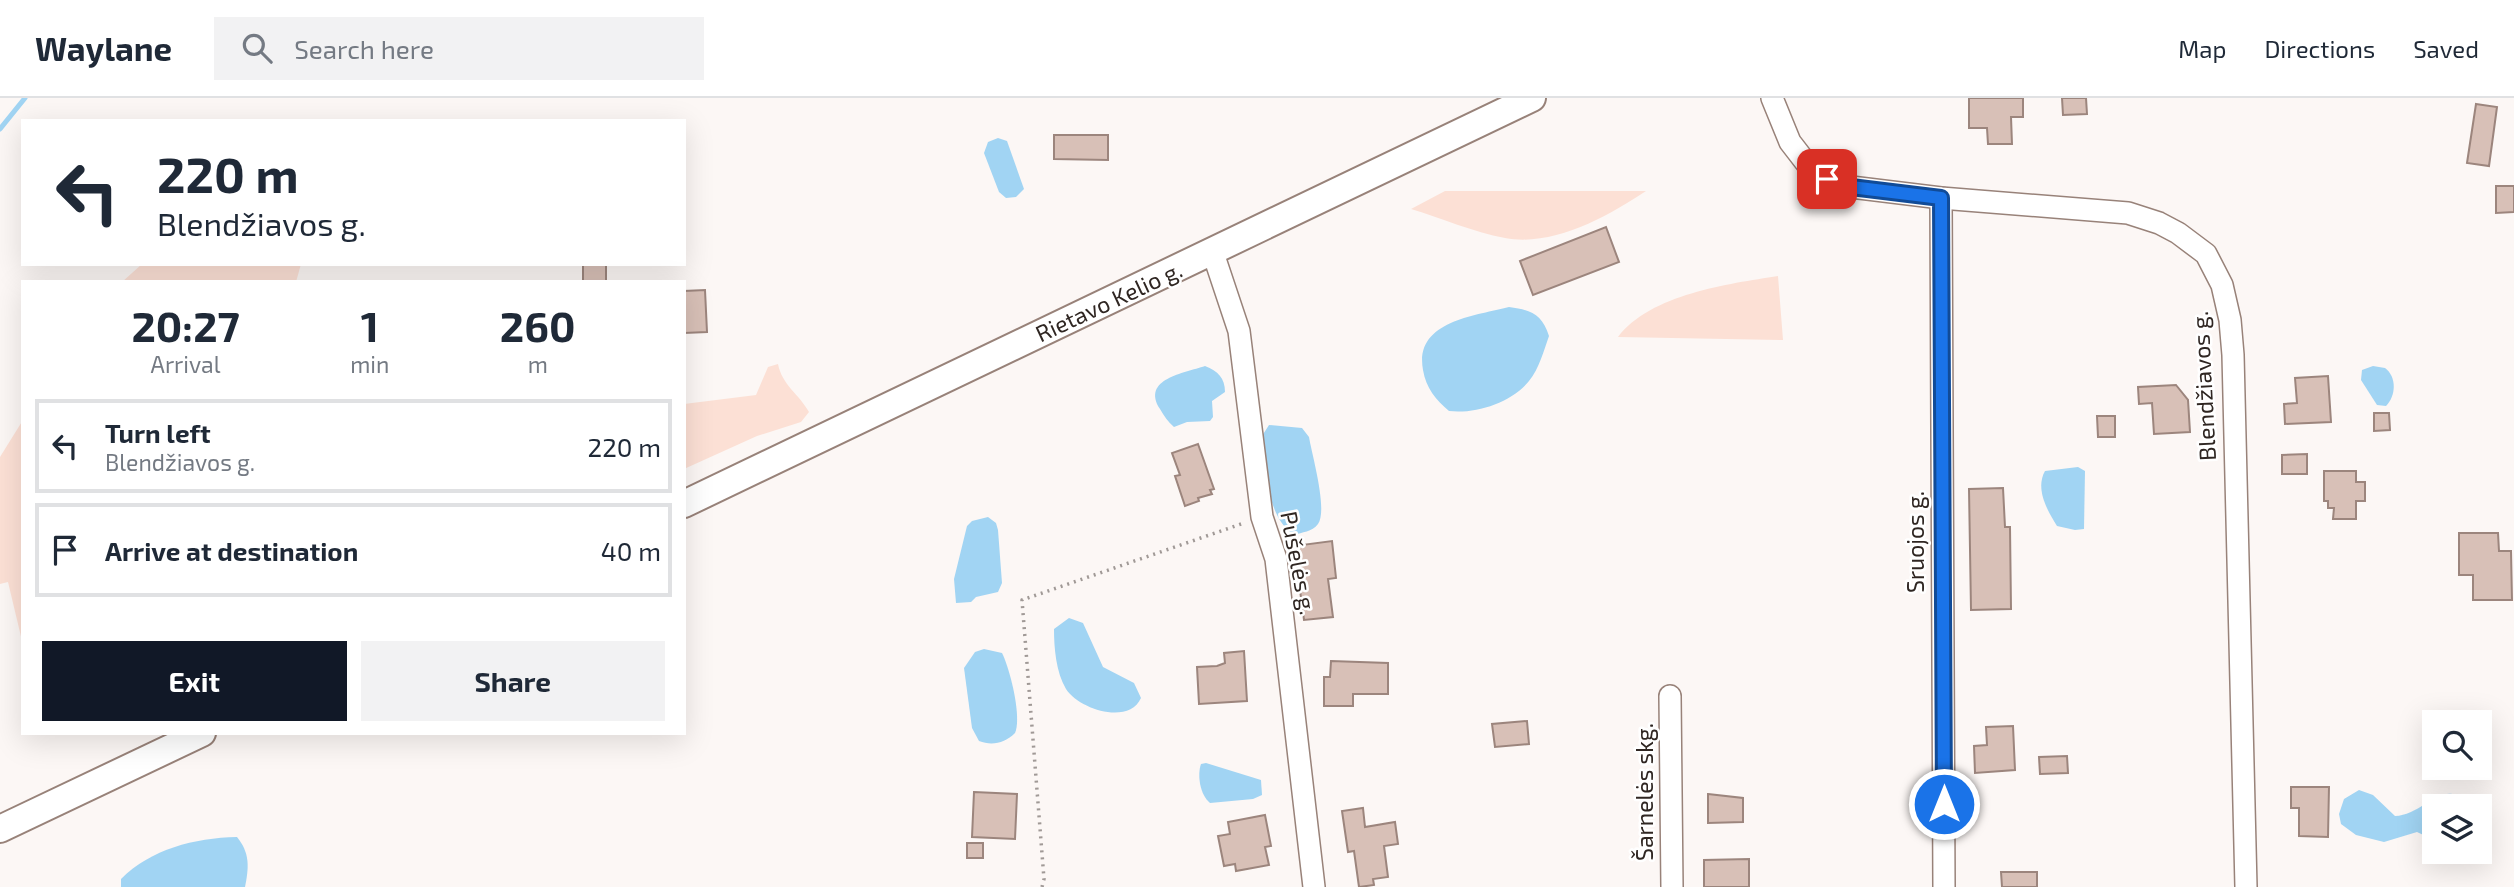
<!DOCTYPE html>
<meta charset="utf-8">
<style>
:root{--surface:#fff;--page:#f2f2f3;--text:#1f2937;--muted:#747a83;--line:#e0e1e3;--accent:#111827}
body{margin:0;font-family:"Exo 2",sans-serif;background:var(--page);color:var(--text);height:100vh;display:flex;flex-direction:column;font-size:26px;white-space:nowrap}
*{box-sizing:border-box;margin:0}
p{font-size:23px;color:var(--muted)}
.icon{flex:none;width:38px;height:38px;fill:none;stroke:currentColor;stroke-width:2;stroke-linecap:round;stroke-linejoin:round}
.map{position:relative;flex:1;overflow:hidden}
.drawer{position:absolute;left:21px;top:182px;width:665px;height:455px;display:flex;flex-direction:column;background:var(--surface);border-radius:0px;box-shadow:0 7px 28px #0002}
.drawer>*{flex:none}
.banner{position:absolute;left:21px;top:21px;width:665px;height:147px;border-radius:0px;box-shadow:0 7px 28px #0002;background:#fff;color:var(--text);overflow:hidden}
.fabs{position:absolute;left:2422px;top:612px;display:grid;gap:14px}
.fabs a{display:grid;place-items:center;width:70px;height:70px;border-radius:0px;background:var(--surface);box-shadow:0 7px 28px #0002;font-size:35px}
.pin{position:absolute;display:grid;place-items:center;width:60px;height:60px;color:#fff;margin:-30px;border-radius:14px;box-shadow:0 4px 10px #0006}
.me{position:absolute;width:77px;margin:-38px;rotate:0deg;stroke-linejoin:round;filter:drop-shadow(0 0 5px #0008)}
.turn{display:flex;align-items:center;gap:24px;height:147px;padding:0 21px;font-size:32px}
.turn .icon{width:91px;height:91px;stroke-width:2.5}
.turn b{display:block;font-size:49px;line-height:60px}
.eta{display:flex;justify-content:space-evenly;align-items:center;height:119px;text-align:center}
.eta b{font-size:42px;font-weight:700;line-height:49px}
.action{display:flex;gap:14px;margin-top:auto;padding:14px 21px}
.action a{flex:1;height:80px;border-radius:0px;background:var(--accent);color:#fff;font-size:28px;font-weight:700;line-height:80px;text-align:center}
.action a+a{background:var(--page);color:var(--text)}
ul{padding:0;list-style:none}
li{display:flex;align-items:center;gap:21px;height:94px;margin:0 14px 10px;padding:0 7px;border:4px solid var(--line);border-radius:0px}
li div{flex:1}
li b{display:block;font-size:26px}
li em{font-style:normal}
header{display:flex;align-items:center;gap:42px;box-sizing:border-box;height:98px;padding:0 35px;background:var(--surface);border-bottom:2px solid var(--line)}
header strong{font-size:33px}
nav{display:flex;gap:38px;margin-inline-start:auto;font-size:24px}
.search{width:490px;height:63px;background:var(--page);display:flex;align-items:center;gap:18px;box-sizing:border-box;padding:0 24px;border-radius:0px;color:var(--muted);font-size:26px}
.map>svg:first-child{display:block}
.green{fill:#fce0d5}
.water{fill:#a1d4f3}
.lines{fill:none;stroke-linecap:round;stroke-linejoin:round}
.stream{stroke:#a1d4f3;stroke-width:5}
.building{fill:#d8c0b7;stroke:#9c857d;stroke-width:2}
.minor-casing{stroke:#988279;stroke-width:24}
.major-casing{stroke:#988279;stroke-width:30}
.path{stroke:#a09996;stroke-width:3.5;stroke-dasharray:2 5;stroke-linecap:butt}
.minor{stroke:#fff;stroke-width:21}
.major{stroke:#fff;stroke-width:26}
.route-casing{stroke:#114b97;stroke-width:18}
.route{stroke:#1a73e8;stroke-width:12}
.labels{text-anchor:middle;stroke-width:5;stroke-linejoin:round;paint-order:stroke}
.street-label{font-size:23px;fill:#2f2622;stroke:#fff}
</style>
<header>
<strong>Waylane</strong>
<div class="search"><svg class="icon" aria-label="search" viewBox="0 0 24 24"><circle cx="10" cy="10" r="6"/><path d="M15 15l6 6"/></svg>Search here</div>
<nav><a>Map</a><a>Directions</a><a>Saved</a></nav>
</header>
<div class="map">
<svg width="2514" height="789" viewBox="0 0 2514 789">
<rect width="100%" height="100%" fill="#fcf7f5"/>
<g class="green">
<path d="M1445,93h201c-39,26 -93,56 -141,47 -32,-6 -64,-20 -94,-29z"/>
<path d="M142,166h159l-5,18h-174z"/>
<path d="M1778,178l5,64 -165,-3c33,-43 110,-53 160,-61z"/>
<path d="M778,266c4,21 21,30 31,48l-8,10 -44,14 -73,33v-65l72,-9 12,-28z"/>
<path d="M23,322v225l-15,-63 -8,2v-127z"/>
</g>
<g class="water">
<path d="M998,40l9,3 17,48 -8,8 -10,1 -7,-6 -15,-39 4,-11z"/>
<path d="M1509,209c22,3 33,7 40,29 -5,14 -10,33 -20,45 -18,22 -53,33 -80,30 -13,-11 -23,-23 -26,-41 -9,-49 52,-54 86,-63z"/>
<path d="M1205,268c13,5 20,12 20,26l-13,9 1,16 -3,4 -23,1 -13,5c-6,-5 -10,-11 -14,-18 -19,-30 24,-36 45,-43z"/>
<path d="M2373,268l12,2c12,9 11,28 1,38l-9,-1 -16,-25 1,-10z"/>
<path d="M1269,327l33,3 7,9c3,18 19,73 9,87 -6,8 -16,8 -24,11 -28,-18 -29,-70 -32,-99z"/>
<path d="M2078,369l7,4 -1,58 -9,1 -18,-4c-10,-16 -22,-37 -12,-55z"/>
<path d="M988,419l8,6 2,7 4,53 -4,9 -22,5 -5,5 -15,1 -2,-24 13,-53 5,-5z"/>
<path d="M1069,520l14,5 20,44 31,16 7,15c-12,27 -61,12 -75,-9 -10,-17 -12,-41 -12,-60z"/>
<path d="M984,551l18,4c8,16 20,64 13,80 -10,10 -23,13 -36,8l-7,-13 -8,-60 11,-16z"/>
<path d="M1206,665l55,17 1,15 -9,4 -43,4c-10,-8 -13,-28 -9,-39z"/>
<path d="M2359,692l14,5 22,21c31,-1 48,-43 79,-9h-40v33l-17,-8 -33,10 -28,-7 -15,-11 -2,-10 5,-15z"/>
<path d="M237,739c13,16 12,30 8,50h-124v-8c30,-30 73,-41 116,-42z"/>
</g>
<g class="lines">
<path class="stream" d="M0,31l25,-31"/>
</g>
<g class="building">
<path d="M1969,0h54v19h-12l1,27h-24l-1,-16h-18z"/>
<path d="M2062,0h24l1,16 -24,1z"/>
<path d="M2476,6l21,3 -8,59 -22,-3z"/>
<path d="M1054,37h54v25l-54,-1z"/>
<path d="M2496,88h18v26l-18,1z"/>
<path d="M1606,129l13,35 -86,33 -13,-34z"/>
<rect x="583" y="166" width="23" height="18"/>
<path d="M705,192l2,42 -23,1v-42z"/>
<path d="M2328,278l3,46 -46,2 -1,-20 13,-1 -2,-25z"/>
<path d="M2176,287l12,15 2,32 -36,2 -2,-31 -13,1 -1,-17z"/>
<path d="M2374,315h15l1,17 -16,1z"/>
<path d="M2097,318h18v21h-17z"/>
<path d="M1198,346l16,45 -4,1 2,4 -14,4 1,3 -14,5 -10,-30 5,-1 -8,-22z"/>
<path d="M2307,356v20h-25v-19z"/>
<path d="M2324,373h32v11h9v19h-9v18h-23l1,-11h-6v-7h-4z"/>
<path d="M2003,390l2,39h5l1,82 -40,1 -2,-121z"/>
<path d="M2459,435h39l1,18h12l1,49h-39v-25h-14z"/>
<path d="M1332,443l4,37 -8,1 5,38 -29,3 -10,-74z"/>
<path d="M1244,553l3,50 -48,3 -2,-37 20,-1 8,-3 -1,-10z"/>
<path d="M1331,563l57,2v31h-35v12h-29v-29h6z"/>
<path d="M1527,623l2,23 -34,3 -3,-23z"/>
<path d="M2013,628l2,44 -40,3 -1,-27 13,-1 -1,-18z"/>
<path d="M2067,658l1,17 -28,1 -1,-17z"/>
<path d="M2291,689h38l-1,50 -29,-1v-28h-8z"/>
<path d="M974,694l43,2 -2,45 -43,-2z"/>
<path d="M1708,696l35,4v24l-35,1z"/>
<path d="M1363,710l2,19 30,-5 3,22 -14,2 4,31 -15,2 1,6 -15,2 -5,-36 -6,1 -6,-41z"/>
<path d="M1265,717l6,31 -6,1 4,18 -33,6 -1,-7 -11,2 -6,-30 12,-2 -2,-12z"/>
<rect x="967" y="745" width="16" height="15"/>
<path d="M1749,761v28h-45v-27z"/>
<path d="M2001,774h36v15h-35z"/>
</g>
<g class="lines">
<defs>
<g id="minor">
<path d="M1772,0l18,44 17,22 20,15 24,8 90,11 187,15 31,10 19,10 28,21 16,31 8,35 3,35 13,532"/>
<path d="M1941,100l3,689"/>
<path d="M1213,155l26,78 23,186 14,42 38,328"/>
<path d="M1670,598l2,191"/>
</g>
<g id="major">
<path d="M684,406l848,-406"/>
<path d="M0,731l202,-96"/>
</g>
</defs>
<use href="#minor" class="minor-casing"/>
<use href="#major" class="major-casing"/>
<path class="path" d="M1042,789l2,-8 -22,-279 222,-77"/>
<use href="#minor" class="minor"/>
<use href="#major" class="major"/>
</g>
<g class="lines">
<defs>
<path id="route" d="M1827,81l24,8 90,11 3,606"/>
</defs>
<use href="#route" class="route-casing"/>
<use href="#route" class="route"/>
</g>
<g class="labels">
<g class="street-label">
<text transform="translate(1109 204) rotate(-25)" y="8">Rietavo Kelio g.</text>
<text transform="translate(2204 288) rotate(-93)" y="8">Blendžiavos g.</text>
<text transform="translate(1916 444) rotate(-90)" y="8">Sruojos g.</text>
<text transform="translate(1298 465) rotate(79)" y="8">Pušelės g.</text>
<text transform="translate(1645 694) rotate(-90)" y="8">Šarnelės skg.</text>
</g>
</g>
</svg>
<div class="fabs">
<a><svg class="icon" aria-label="search" viewBox="0 0 24 24"><circle cx="10" cy="10" r="6"/><path d="M15 15l6 6"/></svg></a>
<a><svg class="icon" aria-label="layers" viewBox="0 0 24 24"><path d="M12 4l9 5-9 5-9-5zM3 14l9 5 9-5"/></svg></a>
</div>
<div class="pin" style="left:1827px;top:81px;background:#d93025"><svg class="icon" aria-label="arrive" viewBox="0 0 24 24"><path d="M6 21V4h12l-3 4 3 4H6"/></svg></div>
<svg class="me" style="left:1944px;top:706px" viewBox="-20 -20 40 40"><circle r="17" fill="#1a73e8" stroke="#fff" stroke-width="3"/><path d="M0-11L8 9 0 5-8 9z" fill="#fff"/></svg>
<div class="banner">
<div class="turn"><svg class="icon" aria-label="left" viewBox="0 0 24 24"><path d="M17 20v-9H6M10 6l-5 5 5 5"/></svg><div><b>220 m</b>Blendžiavos g.</div></div>
</div>
<section class="drawer">
<div class="eta">
<div><b>20:27</b><p>Arrival</p></div>
<div><b>1</b><p>min</p></div>
<div><b>260</b><p>m</p></div>
</div>
<ul>
<li><svg class="icon" aria-label="left" viewBox="0 0 24 24"><path d="M17 20v-9H6M10 6l-5 5 5 5"/></svg><div><b>Turn left</b><p>Blendžiavos g.</p></div><em>220 m</em></li>
<li><svg class="icon" aria-label="arrive" viewBox="0 0 24 24"><path d="M6 21V4h12l-3 4 3 4H6"/></svg><div><b>Arrive at destination</b></div><em>40 m</em></li>
</ul>
<div class="action"><a>Exit</a><a>Share</a></div>
</section>
</div>
